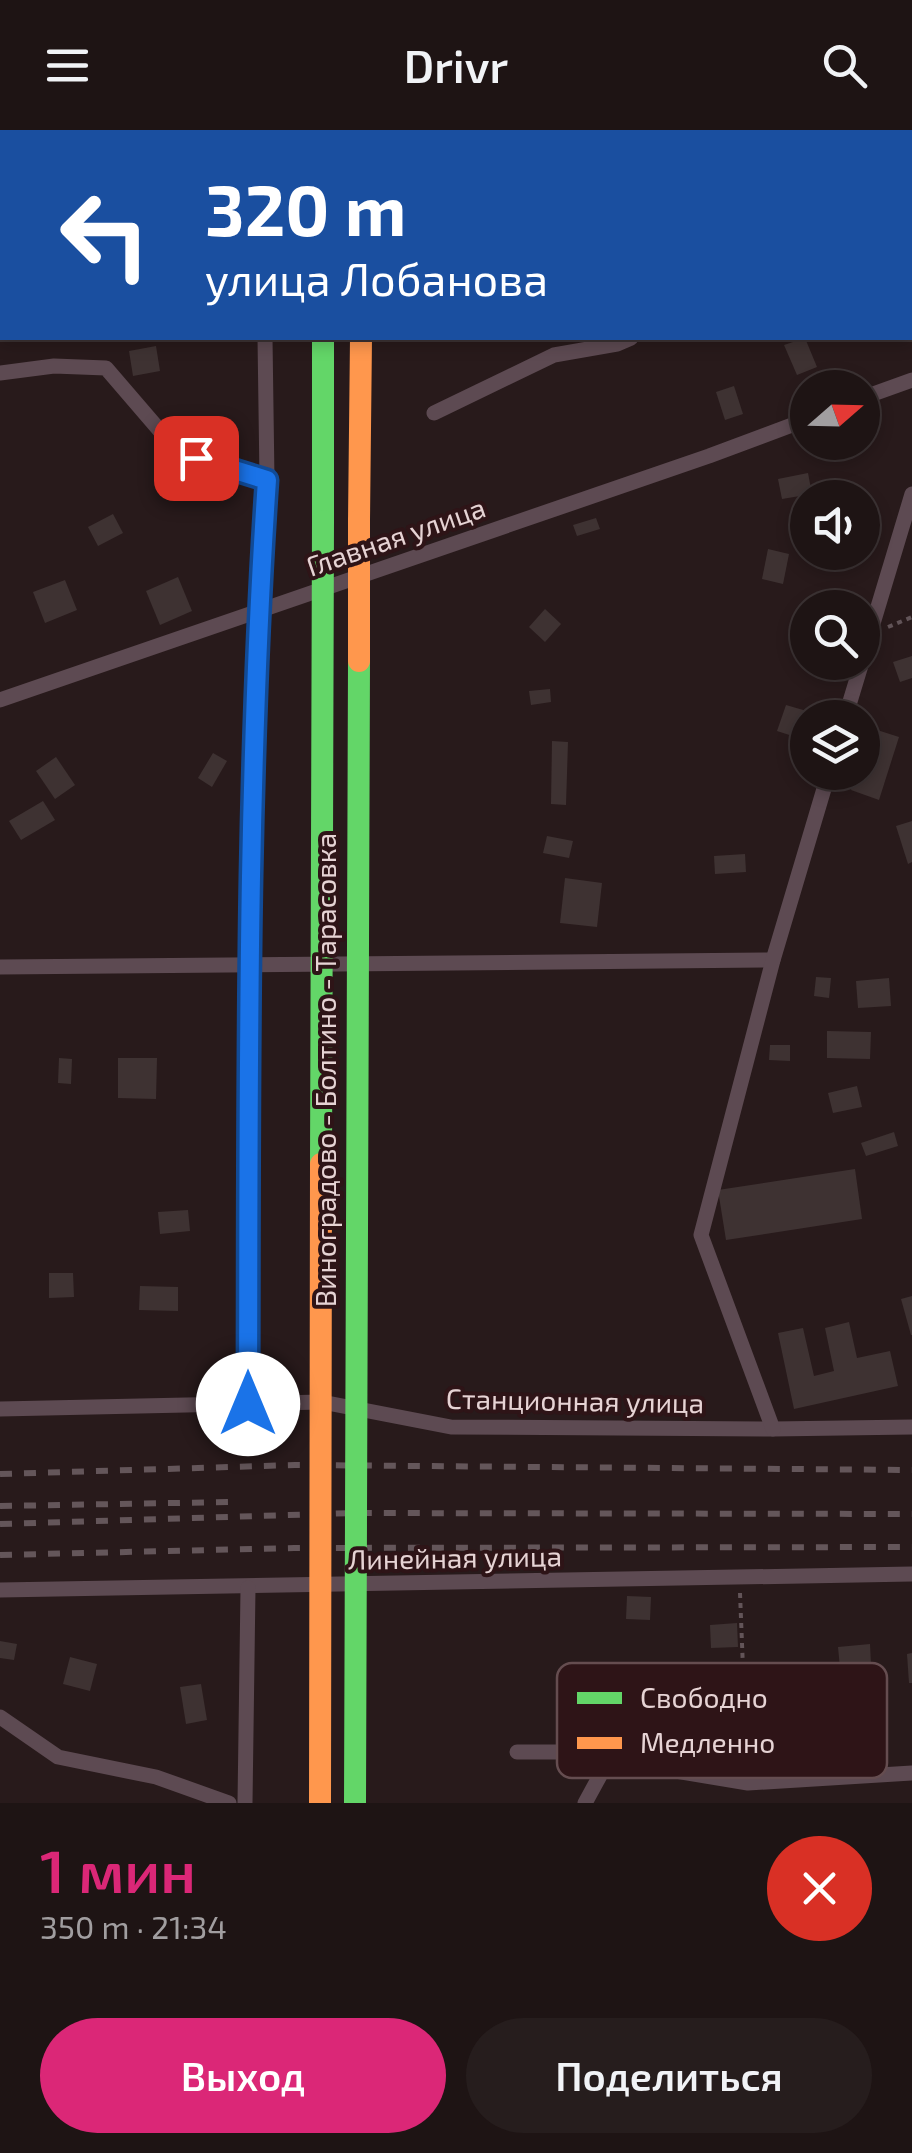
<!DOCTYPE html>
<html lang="ru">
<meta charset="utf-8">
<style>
:root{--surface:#1e1414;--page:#261d1d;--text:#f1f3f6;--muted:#a19ea0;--line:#3c3334;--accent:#db2777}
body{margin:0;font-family:"Exo 2",sans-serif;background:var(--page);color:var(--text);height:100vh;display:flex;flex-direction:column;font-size:38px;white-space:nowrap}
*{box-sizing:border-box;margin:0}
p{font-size:32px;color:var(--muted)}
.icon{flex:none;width:55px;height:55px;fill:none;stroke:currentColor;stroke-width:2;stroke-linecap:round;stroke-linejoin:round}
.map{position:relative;height:1673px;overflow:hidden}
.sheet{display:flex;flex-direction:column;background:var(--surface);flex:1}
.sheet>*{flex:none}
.hud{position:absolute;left:0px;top:0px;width:912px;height:210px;box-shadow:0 5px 15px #0003,0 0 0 2px var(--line);background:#1a4fa0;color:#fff;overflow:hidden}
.needle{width:65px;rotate:70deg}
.fabs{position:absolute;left:790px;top:240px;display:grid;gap:20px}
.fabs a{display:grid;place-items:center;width:90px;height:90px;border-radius:50%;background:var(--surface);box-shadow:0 5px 15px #0003,0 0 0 2px var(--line);font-size:50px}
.pin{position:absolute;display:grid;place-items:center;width:85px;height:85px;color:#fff;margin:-42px;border-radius:20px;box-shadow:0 5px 15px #0006}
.me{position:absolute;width:110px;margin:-55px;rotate:0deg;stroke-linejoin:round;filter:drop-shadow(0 0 8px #0008)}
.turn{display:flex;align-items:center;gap:35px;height:210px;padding:0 40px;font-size:45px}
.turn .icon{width:130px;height:130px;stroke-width:2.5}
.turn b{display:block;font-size:70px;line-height:85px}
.round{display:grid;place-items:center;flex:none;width:105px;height:105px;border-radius:52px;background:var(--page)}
.headline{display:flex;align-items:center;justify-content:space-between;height:170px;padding:0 40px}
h1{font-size:60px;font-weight:600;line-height:75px;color:var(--accent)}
.primary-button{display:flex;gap:20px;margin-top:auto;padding:20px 40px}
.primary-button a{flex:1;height:115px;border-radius:60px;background:var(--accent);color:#fff;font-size:40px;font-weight:600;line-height:115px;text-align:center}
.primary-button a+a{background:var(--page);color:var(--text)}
header{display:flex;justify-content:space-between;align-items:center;height:130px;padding:0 40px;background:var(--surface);font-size:45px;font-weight:600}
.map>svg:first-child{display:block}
.building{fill:#3e3232}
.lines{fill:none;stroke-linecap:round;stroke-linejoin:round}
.path{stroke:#625458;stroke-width:4;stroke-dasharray:5 5;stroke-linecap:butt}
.street{stroke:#5d4a52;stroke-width:15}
.fast{stroke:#63d668;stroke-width:22}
.slow{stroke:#ff974d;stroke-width:22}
.rail{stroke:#64565a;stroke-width:6;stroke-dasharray:12 12;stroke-linecap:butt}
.fast-bridge{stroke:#63d668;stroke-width:22}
.slow-bridge{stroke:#ff974d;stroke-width:22}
.route-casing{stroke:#114b97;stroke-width:25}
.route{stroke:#1a73e8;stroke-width:18}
.labels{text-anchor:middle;stroke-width:8;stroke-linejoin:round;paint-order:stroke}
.street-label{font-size:28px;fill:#e6d3d4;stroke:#2e1417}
.key{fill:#2e1417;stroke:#654d50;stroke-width:2.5}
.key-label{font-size:28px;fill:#e6d3d4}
</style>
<header><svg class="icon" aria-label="menu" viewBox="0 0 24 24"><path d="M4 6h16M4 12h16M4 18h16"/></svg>Drivr<svg class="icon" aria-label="search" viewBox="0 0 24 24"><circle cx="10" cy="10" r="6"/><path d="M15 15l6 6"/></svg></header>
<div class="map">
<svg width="912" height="1673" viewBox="0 0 912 1673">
<rect width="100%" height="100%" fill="#281a1b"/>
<g class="building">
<path d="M805,208l12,29 -20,8 -13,-30z"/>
<path d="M156,216l4,25 -27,5 -4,-25z"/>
<path d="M734,256l9,28 -18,6 -9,-28z"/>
<path d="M808,343l4,21 -30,5 -4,-20z"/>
<path d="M113,384l10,19 -25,13 -10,-19z"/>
<path d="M596,388l4,11 -23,7 -4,-11z"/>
<path d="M768,419l21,5 -6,30 -21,-5z"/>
<path d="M178,447l14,34 -32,14 -14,-34z"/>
<path d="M65,450l12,30 -32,13 -12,-31z"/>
<path d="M839,468l22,5v5h-23z"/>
<path d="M545,479l16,15 -16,18 -16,-15z"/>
<path d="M912,526v22l-12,4 -7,-20z"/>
<path d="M550,559l1,13 -20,3 -2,-14z"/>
<path d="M786,575l31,9 -1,4h-8v23l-31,-10z"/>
<path d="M871,598l28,9 -20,63 -28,-10 5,-18h6v-19z"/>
<path d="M552,611l16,1 -2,63 -15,-1z"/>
<path d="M213,623l14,8 -15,26 -14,-9z"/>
<path d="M56,627l19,28 -20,14 -19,-28z"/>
<path d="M43,671l12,19 -34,20 -12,-19z"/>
<path d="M912,691v41l-4,2 -12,-38z"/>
<path d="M547,706l26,5 -4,17 -26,-5z"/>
<path d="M745,724l1,18 -31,2 -1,-18z"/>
<path d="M565,748l37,5 -5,44 -37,-4z"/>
<path d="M816,847l15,1 -2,20 -15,-2z"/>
<path d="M889,848l2,28 -33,2 -2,-27z"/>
<path d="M827,901l44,1 -1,27 -43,-1z"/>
<path d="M770,915h20v16l-21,-1z"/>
<path d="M59,928l13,1 -1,25 -13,-1z"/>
<path d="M118,928h39l-1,41 -38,-1z"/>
<path d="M857,956l5,21 -29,6 -5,-20z"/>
<path d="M894,1002l4,14 -32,10 -5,-13z"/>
<path d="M855,1039l7,50 -136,21 -8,-50z"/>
<path d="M188,1080l2,21 -30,3 -2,-22z"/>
<path d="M49,1143h24l1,24 -25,1z"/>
<path d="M140,1156l38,1v24l-39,-1z"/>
<path d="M912,1166v39h-1l-10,-36z"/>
<path d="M849,1192l8,36 33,-7 8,35 -104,23 -16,-76 25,-5 11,48 20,-5 -9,-43z"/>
<path d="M627,1466l24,1 -1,23 -24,-1z"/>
<path d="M737,1493l1,24 -27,1 -1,-23z"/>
<path d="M0,1511l17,3 -3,16 -14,-2z"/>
<path d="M870,1514l1,21 -31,3 -2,-21z"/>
<path d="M912,1523v30h-3l-2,-29z"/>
<path d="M70,1527l27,7 -7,27 -27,-7z"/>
<path d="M689,1532l5,53 -25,2 -4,-53z"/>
<path d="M201,1554l6,36 -21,4 -6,-37z"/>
<path d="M884,1569l4,23 -25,4 -4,-24z"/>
</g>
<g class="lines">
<g class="path">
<path d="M888,497l24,-10"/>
<path d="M740,1463l7,176"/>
</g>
<g class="street">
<path d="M259,0v2"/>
<path d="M910,40l2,-1"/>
<path d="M0,243l54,-7 52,2 55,64 35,26 71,22"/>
<path d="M862,268l50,-18"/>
<path d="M434,283l120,-58 63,-11 14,-6"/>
<path d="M862,530l50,-166"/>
<path d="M0,570l709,-244 99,-37"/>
<path d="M845,588l17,-56"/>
<path d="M0,837l773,-7"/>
<path d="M248,1274l1,-439 9,-354 9,-131 -2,-142"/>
<path d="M0,1279l322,-7 129,25 322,2 139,-2"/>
<path d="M773,1299l-72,-194 72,-275 56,-188"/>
<path d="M0,1460l912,-16"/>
<path d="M0,1587l58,40 98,20 73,26"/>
<path d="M517,1622h43l188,31 164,-10"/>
<path d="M245,1673l3,-215"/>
<path d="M585,1673l23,-42"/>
</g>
<g class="fast">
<path d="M323,0v2"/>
<path d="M323,208v183"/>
</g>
<g class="slow">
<path d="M364,0v2"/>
<path d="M359,391l2,-183"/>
</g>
<g class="rail">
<path d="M0,1344l295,-9 617,5"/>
<path d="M0,1376l232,-4"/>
<path d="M0,1394l355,-11 557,1"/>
<path d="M0,1425l294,-7 618,-1"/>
</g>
<g class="fast-bridge">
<path d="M321,1034l2,-643"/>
<path d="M355,1673l4,-1142"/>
</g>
<g class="slow-bridge">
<path d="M359,531v-140"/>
<path d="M320,1673l1,-639"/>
</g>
</g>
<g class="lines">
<defs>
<path id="route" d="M196,328l71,22c-21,307 -18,616 -19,924"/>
</defs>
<use href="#route" class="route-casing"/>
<use href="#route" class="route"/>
</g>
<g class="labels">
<g class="street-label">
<text transform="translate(396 407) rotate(-19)" y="10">Главная улица</text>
<text transform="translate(326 940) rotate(-90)" y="10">Виноградово - Болтино - Тарасовка</text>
<text transform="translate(575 1271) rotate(1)" y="10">Станционная улица</text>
<text transform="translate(455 1428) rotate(-1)" y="10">Линейная улица</text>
</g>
</g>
<rect x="557" y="1533" width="330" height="115" rx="15" class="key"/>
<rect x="577" y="1562" width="45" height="12" fill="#63d668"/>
<rect x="577" y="1607" width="45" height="12" fill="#ff974d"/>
<g class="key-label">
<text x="640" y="1578">Свободно</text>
<text x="640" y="1623">Медленно</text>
</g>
</svg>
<div class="fabs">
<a><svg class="needle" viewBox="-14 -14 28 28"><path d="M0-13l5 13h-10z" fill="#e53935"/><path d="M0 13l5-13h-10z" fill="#a19ea0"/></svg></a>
<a><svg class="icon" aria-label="sound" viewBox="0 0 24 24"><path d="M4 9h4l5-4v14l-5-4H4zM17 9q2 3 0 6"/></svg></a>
<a><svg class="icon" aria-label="search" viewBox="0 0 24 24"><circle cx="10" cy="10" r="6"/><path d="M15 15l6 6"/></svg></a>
<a><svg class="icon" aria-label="layers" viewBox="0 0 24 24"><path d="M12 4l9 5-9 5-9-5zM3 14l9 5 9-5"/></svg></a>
</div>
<div class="pin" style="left:196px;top:328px;background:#d93025"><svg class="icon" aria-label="arrive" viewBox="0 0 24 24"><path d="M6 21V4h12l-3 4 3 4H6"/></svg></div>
<svg class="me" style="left:248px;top:1274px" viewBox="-20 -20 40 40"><circle r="19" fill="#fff"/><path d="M0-13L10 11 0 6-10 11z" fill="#1a73e8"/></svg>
<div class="hud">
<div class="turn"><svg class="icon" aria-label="left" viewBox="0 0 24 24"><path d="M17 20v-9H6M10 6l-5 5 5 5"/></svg><div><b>320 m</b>улица Лобанова</div></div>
</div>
</div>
<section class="sheet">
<div class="headline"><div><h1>1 мин</h1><p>350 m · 21:34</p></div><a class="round" style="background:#d93025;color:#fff"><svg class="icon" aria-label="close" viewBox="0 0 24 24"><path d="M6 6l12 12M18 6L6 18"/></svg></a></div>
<div class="primary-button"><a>Выход</a><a>Поделиться</a></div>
</section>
